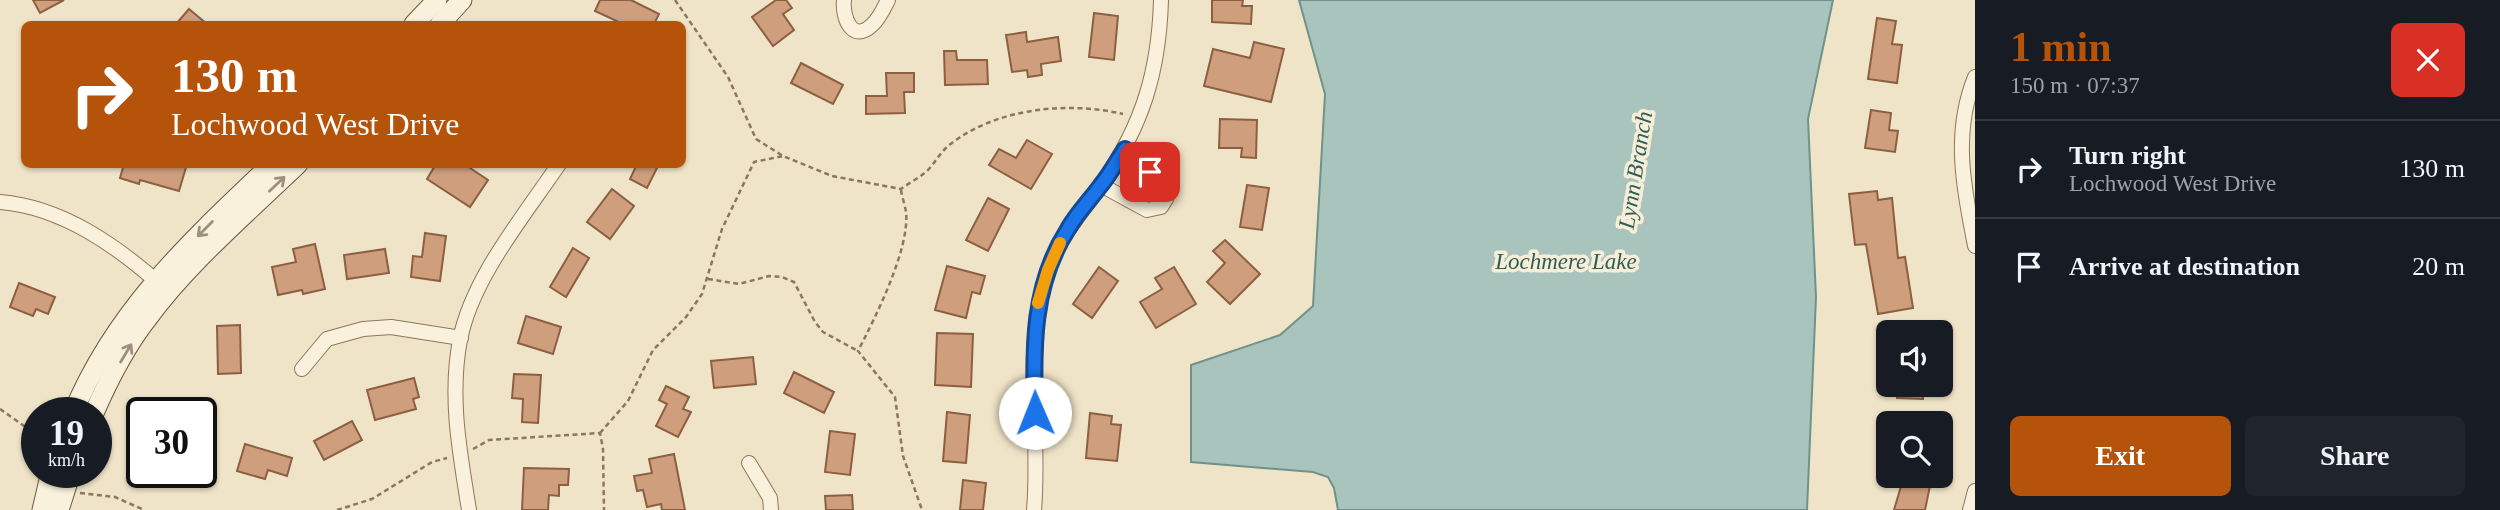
<!DOCTYPE html>
<meta charset="utf-8">
<style>
:root{--surface:#171b24;--page:#20242c;--text:#f1f3f6;--muted:#9ea1a6;--line:#363941;--accent:#b45309}
body{margin:0;font-family:Georgia,serif;background:var(--page);color:var(--text);height:100vh;display:flex;flex-direction:column;font-size:26px;white-space:nowrap}
*{box-sizing:border-box;margin:0}
p{font-size:23px;color:var(--muted)}
.icon{flex:none;width:38px;height:38px;fill:none;stroke:currentColor;stroke-width:2;stroke-linecap:round;stroke-linejoin:round}
.map{position:relative;flex:1;overflow:hidden}
.panel{display:flex;flex-direction:column;background:var(--surface);width:525px}
.panel>*{flex:none}
.guide{position:absolute;left:21px;top:21px;width:665px;height:147px;border-radius:10px;box-shadow:0 2px 5px #0004;background:#b45309;color:#fff;overflow:hidden}
.buttons{position:absolute;left:1876px;top:320px;display:grid;gap:14px}
.buttons a{display:grid;place-items:center;width:77px;height:77px;border-radius:10px;background:var(--surface);box-shadow:0 2px 5px #0004;font-size:35px}
.speed{position:absolute;left:21px;top:397px;display:flex;gap:14px;font-size:35px;font-weight:700;text-align:center}
.speed>*{display:grid;place-content:center;width:91px;height:91px;border-radius:50%;background:var(--surface);box-shadow:0 2px 5px #0004;line-height:1}
.speed small{font-size:18px;font-weight:400}
.speed .limit{border:4px solid #111;border-radius:10px;background:#fff;color:#111}
.pin{position:absolute;display:grid;place-items:center;width:60px;height:60px;color:#fff;margin:-30px;border-radius:14px;box-shadow:0 4px 10px #0006}
.me{position:absolute;width:77px;margin:-38px;rotate:359deg;stroke-linejoin:round;filter:drop-shadow(0 0 5px #0008)}
.turn{display:flex;align-items:center;gap:24px;height:147px;padding:0 35px;font-size:32px}
.turn .icon{width:91px;height:91px;stroke-width:2.5}
.turn b{display:block;font-size:49px;line-height:60px}
.round{display:grid;place-items:center;flex:none;width:74px;height:74px;border-radius:10px;background:var(--page)}
.head{display:flex;align-items:center;justify-content:space-between;height:119px;padding:0 35px}
h1{font-size:42px;font-weight:800;line-height:52px;color:var(--accent)}
.button{display:flex;gap:14px;margin-top:auto;padding:14px 35px}
.button a{flex:1;height:80px;border-radius:10px;background:var(--accent);color:#fff;font-size:28px;font-weight:800;line-height:80px;text-align:center}
.button a+a{background:var(--page);color:var(--text)}
ul{padding:0;list-style:none}
li{display:flex;align-items:center;gap:21px;height:98px;padding:0 35px;border-top:2px solid var(--line)}
li div{flex:1}
li b{display:block;font-size:26px}
li em{font-style:normal}
main{display:flex;flex:1;min-height:0}
.map>svg:first-child{display:block}
.water{fill:#a9c4bc;stroke:#6f938a;stroke-width:2}
.building{fill:#cf9f7d;stroke:#8d5f41;stroke-width:2}
.lines{fill:none;stroke-linecap:round;stroke-linejoin:round}
.street-casing{stroke:#8d765c;stroke-width:16}
.secondary-casing{stroke:#6f573f;stroke-width:21}
.path{stroke:#8d765c;stroke-width:2.5;stroke-dasharray:5 3.5;stroke-linecap:butt}
.street{stroke:#faf1dc;stroke-width:14}
.secondary{stroke:#faf1dc;stroke-width:19}
.oneway{stroke:#9c907e}
.route-casing{stroke:#114b97;stroke-width:18}
.route{stroke:#1a73e8;stroke-width:12}
.slow{stroke:#f59e0b;stroke-width:12}
.labels{text-anchor:middle;stroke-width:7;stroke-linejoin:round;paint-order:stroke}
.water-label{font-size:23px;font-style:italic;fill:#2f5d5a;stroke:#f7eed8}
</style>
<main>
<div class="map">
<svg width="1975" height="510" viewBox="0 0 1975 510">
<rect width="100%" height="100%" fill="#f0e4c8"/>
<path class="water" d="M1299,0h534l-25,119 8,178 -9,213h-469l-4,-22 -6,-11 -15,-5 -122,-10v-97l89,-30 33,-29 12,-212z"/>
<g class="building">
<path d="M33,0h31l-24,13z"/>
<path d="M600,0h31l28,14 -5,10h-31l-28,-13z"/>
<path d="M776,0h10l6,8 -9,6 11,16 -21,16 -21,-29z"/>
<path d="M1212,0h31l-1,6h10l-1,18 -39,-2z"/>
<path d="M189,9l18,15h-31z"/>
<path d="M1094,13l24,3 -4,44 -25,-3z"/>
<path d="M1877,18l19,3 -4,23 10,1 -5,38 -29,-4z"/>
<path d="M1026,32l1,10 31,-5 3,24 -20,3 1,11 -14,2 -1,-7 -15,2 -6,-37z"/>
<path d="M1254,42l30,7 -13,53 -67,-16 9,-37 37,9z"/>
<path d="M944,51h12l1,9h30l1,24 -43,1z"/>
<path d="M801,63l42,22 -10,19 -42,-21z"/>
<path d="M886,73h28v19h-10l1,21 -39,1v-18h21z"/>
<path d="M1871,110l20,3 -2,17 9,1 -3,21 -30,-4z"/>
<path d="M1220,119l37,1 -1,38 -15,-1 1,-9h-23z"/>
<path d="M1027,140l25,14 -21,35 -42,-24 10,-16 17,9z"/>
<path d="M124,164h63l-8,27 -39,-11 -1,4 -19,-6z"/>
<path d="M436,164h28l24,16 -18,27 -43,-28z"/>
<path d="M637,164h22l-12,24 -17,-9z"/>
<path d="M1247,185l22,3 -7,42 -22,-3z"/>
<path d="M612,189l22,17 -24,33 -23,-17z"/>
<path d="M1877,191l1,9 14,-2 6,60 7,-1 8,51 -35,6 -12,-70 -11,1 -6,-51z"/>
<path d="M988,198l21,11 -21,42 -22,-11z"/>
<path d="M425,233l21,3 -6,45 -29,-4 2,-21 9,1z"/>
<path d="M1225,240l35,34 -30,30 -23,-22 18,-19 -12,-12z"/>
<path d="M315,244l10,45 -22,5 -1,-4 -24,5 -6,-28 24,-5 -3,-13z"/>
<path d="M573,248l16,10 -23,39 -16,-10z"/>
<path d="M385,249l4,24 -42,6 -3,-24z"/>
<path d="M947,266l38,10 -5,18 -8,-2 -6,26 -31,-8z"/>
<path d="M1099,267l19,14 -26,37 -19,-14z"/>
<path d="M1174,267l22,37 -40,24 -16,-26 22,-13 -7,-11z"/>
<path d="M19,283l36,14 -7,17 -12,-5 -3,7 -23,-9z"/>
<path d="M526,316l35,11 -8,27 -35,-11z"/>
<path d="M240,325l1,48 -23,1 -1,-48z"/>
<path d="M937,333l36,1 -2,53 -36,-2z"/>
<path d="M753,357l3,27 -42,4 -3,-27z"/>
<path d="M794,372l40,20 -10,21 -40,-20z"/>
<path d="M514,374l27,1 -3,48 -16,-1 1,-23 -11,-1z"/>
<path d="M414,378l5,19 -6,2 3,10 -41,11 -8,-30z"/>
<path d="M1897,385h26v14l-26,-1z"/>
<path d="M666,386l23,11 -6,12 8,3 -13,25 -22,-11 11,-22 -8,-4z"/>
<path d="M947,412l23,3 -4,48 -23,-2z"/>
<path d="M1090,413l22,3 -1,8 10,1 -4,36 -31,-3z"/>
<path d="M352,421l10,19 -38,20 -10,-19z"/>
<path d="M830,431l25,3 -5,41 -25,-3z"/>
<path d="M245,444l47,14 -5,18 -19,-6 -3,9 -28,-8z"/>
<path d="M674,454l11,56h-23l-1,-6 -14,3 -4,-17 -6,1 -3,-15 18,-3 -3,-14z"/>
<path d="M524,468l45,1 -1,16h-9v11l-10,-1 -1,15h-26z"/>
<path d="M1904,476h28l-7,34h-31z"/>
<path d="M963,480l23,3 -3,27h-23z"/>
<path d="M852,495l1,15h-27l-1,-14z"/>
</g>
<g class="lines">
<defs>
<g id="street">
<path d="M844,0c-2,17 8,44 28,25 7,-6 12,-17 16,-25"/>
<path d="M1975,77c-23,57 -11,111 0,169"/>
<path d="M1101,185l46,25 14,-3 5,-8 -2,-12 -5,-7 -28,-23 -6,-8"/>
<path d="M0,202c62,5 117,44 162,84"/>
<path d="M302,369l25,-30 36,-10 28,-2 70,11"/>
<path d="M749,463l21,35 1,12"/>
<path d="M469,510c-9,-57 -20,-112 -9,-170 12,-62 64,-124 99,-176"/>
<path d="M1034,510c7,-79 -12,-161 13,-237 11,-35 35,-60 55,-90 41,-58 57,-113 59,-183"/>
<path d="M1970,510l5,-19"/>
</g>
<g id="secondary">
<path d="M414,24l23,-24"/>
<path d="M440,24l22,-24"/>
<path d="M73,413c43,-104 119,-173 199,-249"/>
<path d="M94,413c14,-32 31,-66 53,-94 41,-56 101,-107 151,-155"/>
<path d="M42,510l9,-38"/>
<path d="M59,510l12,-38"/>
</g>
</defs>
<use href="#street" class="street-casing"/>
<use href="#secondary" class="secondary-casing"/>
<g class="path">
<path d="M675,0l53,77 28,62 27,17 49,20 69,13c8,-6 18,-11 26,-18 8,-8 13,-18 21,-25 47,-38 118,-45 175,-32"/>
<path d="M901,190c1,7 4,15 5,22 4,37 -31,106 -48,139l37,46 8,59 19,54"/>
<path d="M708,279l31,5 30,-8 13,1 12,5 21,40 8,10 35,19"/>
<path d="M0,409l37,26"/>
<path d="M600,433l28,-32 25,-51 33,-33 16,-23 20,-65 32,-67 29,-6"/>
<path d="M473,449l16,-9 111,-7 3,16 1,61"/>
<path d="M80,493l35,4 29,13"/>
<path d="M337,510l35,-11 60,-37 15,-4"/>
</g>
<use href="#street" class="street"/>
<use href="#secondary" class="secondary"/>
</g>
<defs><path id="oneway-shaft" d="M-6 0H5M1.5-3L5.5 0L1.5 3" fill="none" stroke-width="1.6" stroke-linecap="round" stroke-linejoin="round" transform="scale(1.75)"/></defs>
<g class="oneway">
<use href="#oneway-shaft" transform="translate(277 184) rotate(-43)"/>
<use href="#oneway-shaft" transform="translate(205 229) rotate(135)"/>
<use href="#oneway-shaft" transform="translate(126 353) rotate(-59)"/>
</g>
<g class="lines">
<defs>
<path id="route" d="M1035,413c-2,-64 -3,-128 33,-184 9,-16 22,-29 33,-44 9,-11 16,-24 24,-36l6,8 19,15"/>
</defs>
<use href="#route" class="route-casing"/>
<use href="#route" class="route"/>
<path class="slow" d="M1038,303l10,-33 12,-27"/>
</g>
<g class="labels">
<g class="water-label">
<text transform="translate(1635 170) rotate(-81)" y="8">Lynn Branch</text>
<text x="1566" y="269">Lochmere Lake</text>
</g>
</g>
</svg>
<div class="buttons">
<a><svg class="icon" aria-label="sound" viewBox="0 0 24 24"><path d="M4 9h4l5-4v14l-5-4H4zM17 9q2 3 0 6"/></svg></a>
<a><svg class="icon" aria-label="search" viewBox="0 0 24 24"><circle cx="10" cy="10" r="6"/><path d="M15 15l6 6"/></svg></a>
</div>
<div class="speed"><div>19<small>km/h</small></div><div class="limit">30</div></div>
<div class="pin" style="left:1150px;top:172px;background:#d93025"><svg class="icon" aria-label="arrive" viewBox="0 0 24 24"><path d="M6 21V4h12l-3 4 3 4H6"/></svg></div>
<svg class="me" style="left:1035px;top:413px" viewBox="-20 -20 40 40"><circle r="19" fill="#fff"/><path d="M0-13L10 11 0 6-10 11z" fill="#1a73e8"/></svg>
<div class="guide">
<div class="turn"><svg class="icon" aria-label="right" viewBox="0 0 24 24"><path d="M7 20v-9h11M14 6l5 5-5 5"/></svg><div><b>130 m</b>Lochwood West Drive</div></div>
</div>
</div>
<section class="panel">
<div class="head"><div><h1>1 min</h1><p>150 m · 07:37</p></div><a class="round" style="background:#d93025;color:#fff"><svg class="icon" aria-label="close" viewBox="0 0 24 24"><path d="M6 6l12 12M18 6L6 18"/></svg></a></div>
<ul>
<li><svg class="icon" aria-label="right" viewBox="0 0 24 24"><path d="M7 20v-9h11M14 6l5 5-5 5"/></svg><div><b>Turn right</b><p>Lochwood West Drive</p></div><em>130 m</em></li>
<li><svg class="icon" aria-label="arrive" viewBox="0 0 24 24"><path d="M6 21V4h12l-3 4 3 4H6"/></svg><div><b>Arrive at destination</b></div><em>20 m</em></li>
</ul>
<div class="button"><a>Exit</a><a>Share</a></div>
</section>
</main>
